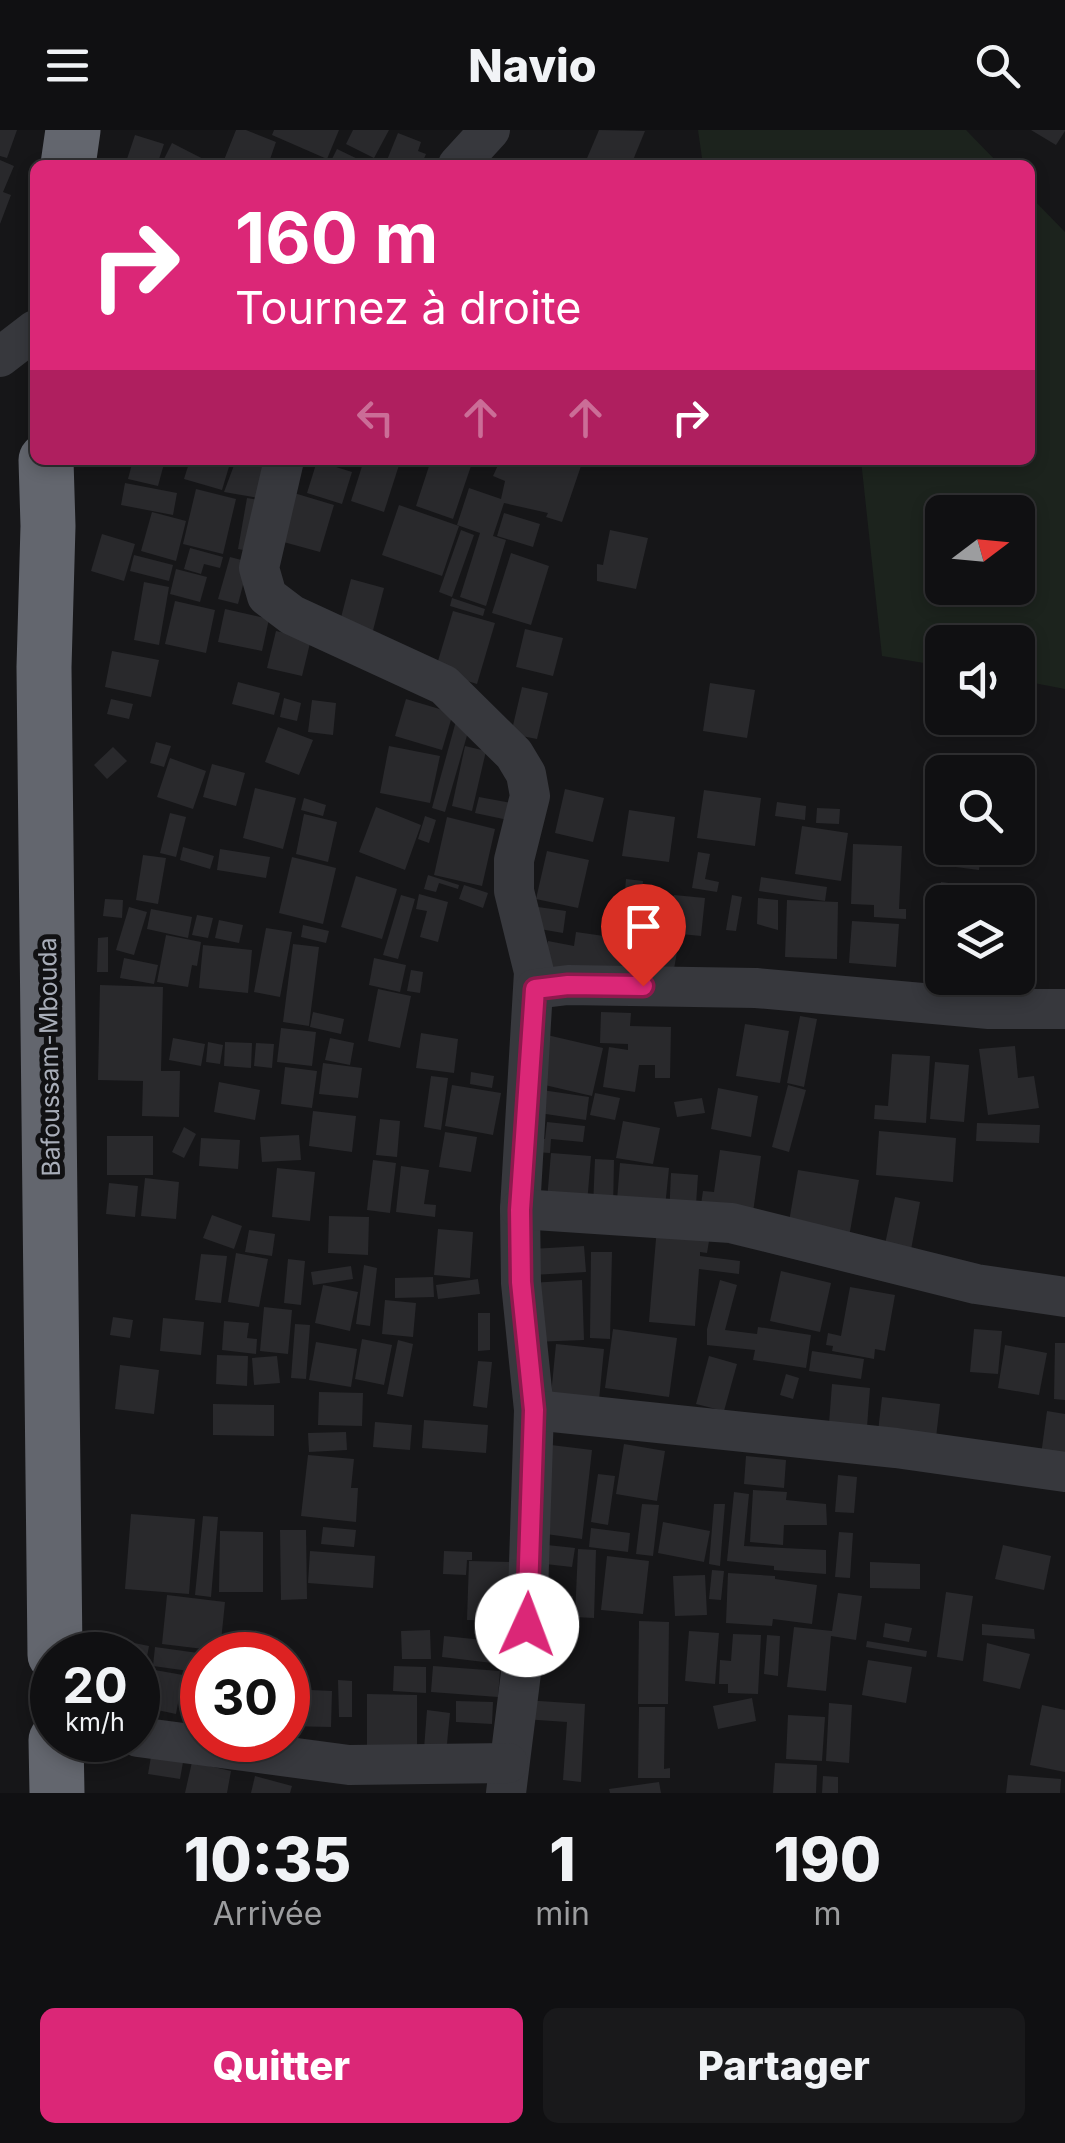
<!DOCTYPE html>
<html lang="fr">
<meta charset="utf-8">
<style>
:root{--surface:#101012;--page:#19191b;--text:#f1f3f6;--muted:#9c9d9f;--line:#303032;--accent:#db2777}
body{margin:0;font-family:Inter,sans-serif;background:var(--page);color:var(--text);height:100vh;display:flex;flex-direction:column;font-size:38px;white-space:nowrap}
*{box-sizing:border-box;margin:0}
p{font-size:32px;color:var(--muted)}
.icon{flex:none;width:55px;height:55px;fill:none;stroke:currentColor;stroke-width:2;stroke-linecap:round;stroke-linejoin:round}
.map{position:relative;height:1663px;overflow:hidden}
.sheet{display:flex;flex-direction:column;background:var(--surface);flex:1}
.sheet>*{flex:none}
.guide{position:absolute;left:30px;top:30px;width:1005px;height:305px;border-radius:15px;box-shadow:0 5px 15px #0003,0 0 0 2px var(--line);background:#db2777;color:#fff;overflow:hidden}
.needle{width:65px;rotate:74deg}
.fabs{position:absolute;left:925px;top:365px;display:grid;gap:20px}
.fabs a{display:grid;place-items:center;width:110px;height:110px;border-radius:15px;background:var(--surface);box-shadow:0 5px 15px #0003,0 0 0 2px var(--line);font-size:50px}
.speed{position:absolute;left:30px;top:1502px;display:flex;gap:20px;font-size:50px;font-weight:700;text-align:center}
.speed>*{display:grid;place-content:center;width:130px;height:130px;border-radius:50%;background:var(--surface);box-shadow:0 5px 15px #0003,0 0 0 2px var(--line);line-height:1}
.speed small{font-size:25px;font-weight:400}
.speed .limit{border:15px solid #d22;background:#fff;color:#111}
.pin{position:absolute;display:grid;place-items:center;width:85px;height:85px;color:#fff;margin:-102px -42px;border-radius:50% 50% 50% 0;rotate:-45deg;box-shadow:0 0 10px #0007}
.pin .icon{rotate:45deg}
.me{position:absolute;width:110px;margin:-55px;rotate:2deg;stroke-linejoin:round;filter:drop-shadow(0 0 8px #0008)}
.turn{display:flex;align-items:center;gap:35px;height:210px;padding:0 40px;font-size:45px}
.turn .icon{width:130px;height:130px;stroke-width:2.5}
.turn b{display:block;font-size:70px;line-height:85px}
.lanes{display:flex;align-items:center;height:95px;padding:0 40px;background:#0003;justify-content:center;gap:50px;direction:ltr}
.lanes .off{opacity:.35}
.eta{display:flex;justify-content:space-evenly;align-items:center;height:170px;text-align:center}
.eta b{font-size:60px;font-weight:800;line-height:70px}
.cta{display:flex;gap:20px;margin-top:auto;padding:20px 40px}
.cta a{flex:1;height:115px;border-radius:15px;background:var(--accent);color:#fff;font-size:40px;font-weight:800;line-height:115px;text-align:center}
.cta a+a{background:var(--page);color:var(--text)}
header{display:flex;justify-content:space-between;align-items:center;height:130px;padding:0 40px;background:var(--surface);font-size:45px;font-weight:800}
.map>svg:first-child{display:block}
.green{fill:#1c231d;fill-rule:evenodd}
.building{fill:#29292c}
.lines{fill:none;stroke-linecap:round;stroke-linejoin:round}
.minor{stroke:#37383d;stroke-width:40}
.highway{stroke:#63666e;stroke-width:55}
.route-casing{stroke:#8e194d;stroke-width:25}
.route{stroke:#db2777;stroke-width:18}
.labels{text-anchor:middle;stroke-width:10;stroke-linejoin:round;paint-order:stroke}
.street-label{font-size:25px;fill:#a8adb8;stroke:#111113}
</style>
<header><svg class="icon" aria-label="menu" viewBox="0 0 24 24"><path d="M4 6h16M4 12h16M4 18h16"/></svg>Navio<svg class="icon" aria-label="search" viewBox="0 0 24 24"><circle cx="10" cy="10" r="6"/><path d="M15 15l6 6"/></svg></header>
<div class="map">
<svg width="1065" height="1663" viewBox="0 0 1065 1663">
<rect width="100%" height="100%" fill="#161618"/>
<g class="green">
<path d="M698,0h268l34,35h-297z"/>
<path d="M1030,66l35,36v457l-47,-9v-38h-76v24l-60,-10 -21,-196h169zM942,382h76v76h-76z"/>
</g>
<g class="building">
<path d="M0,0h17l-10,28 -7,-2z"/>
<path d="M236,0h10l30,12 -8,23h-46z"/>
<path d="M274,0h65l-12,29 -55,-24z"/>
<path d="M353,0h36l-15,28 -28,-14z"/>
<path d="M599,0l46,1 -14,34 -46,-2z"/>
<path d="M1031,0h34v1l-9,14z"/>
<path d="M398,3l23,9 -3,9 8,3 -5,11h-36z"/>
<path d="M135,5l29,9 -7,21h-32z"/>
<path d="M172,13l43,22h-54z"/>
<path d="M337,19l33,16 -40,-2z"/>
<path d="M0,30l14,6 -11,26 8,3 -11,29z"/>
<path d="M133,330h32l-7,26 -30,-7z"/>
<path d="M190,330h41l-9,30 -38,-11z"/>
<path d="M236,330h40l-12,39 -40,-7z"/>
<path d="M364,330h21l14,5 -15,47 -33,-11z"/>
<path d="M431,330h42l-20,59 -37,-13z"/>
<path d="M510,330l19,4 1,-4h12l21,5 1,-5h19l-21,62 -16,-5 2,-4 -44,-10 -11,33 13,4 -20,66 -26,-9 20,-64 -23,-8 12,-37 32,11 4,-18 -12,-5 6,-13 9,4z"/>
<path d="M317,331l35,11 -10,32 -35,-11z"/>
<path d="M125,353l52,10 -4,22 -52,-10z"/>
<path d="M196,359l40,10 -13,55 -40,-10z"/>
<path d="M284,360l50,15 -14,47 -51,-14z"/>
<path d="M247,368l18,3 -10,51 -17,-3z"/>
<path d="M399,375l60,21 -17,50 -60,-21z"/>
<path d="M152,382l34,9 -10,40 -35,-10z"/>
<path d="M504,383l36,11 -7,23 -36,-11z"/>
<path d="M461,400l13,5 -22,62 -13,-5z"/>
<path d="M610,400l38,8 -12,51 -39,-8v-17l6,1z"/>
<path d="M102,404l33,10 -11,37 -33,-10z"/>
<path d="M190,418l33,9 -3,11 -16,-4 -3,10 -17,-5z"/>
<path d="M511,423l38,13 -18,59 -39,-12z"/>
<path d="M134,425l39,10 -4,16 -39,-10z"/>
<path d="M230,427l19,5 -11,42 -20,-5z"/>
<path d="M176,439l31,8 -7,25 -30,-8z"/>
<path d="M351,449l33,9 -14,54 -33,-9z"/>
<path d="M144,452l25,5 -10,58 -25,-5z"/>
<path d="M452,468l33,11 -2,7 -33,-10z"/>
<path d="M175,471l40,9 -9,43 -41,-9z"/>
<path d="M225,479l44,10 -7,32 -44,-9z"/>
<path d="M453,481l42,12 -18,61 -42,-13z"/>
<path d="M525,499l38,9 -10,38 -37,-9z"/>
<path d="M276,501l35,8 -9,37 -35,-8z"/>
<path d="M112,521l47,9 -8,37 -46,-10z"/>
<path d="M238,552l42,11 -6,22 -42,-11z"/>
<path d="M710,553l45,7 -8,48 -44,-7z"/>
<path d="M522,557l26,6 -11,46 -26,-5z"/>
<path d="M284,568l17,5 -4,18 -17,-4z"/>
<path d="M111,569l22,5 -4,15 -22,-5z"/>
<path d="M406,569l47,14 -11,37 -47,-14z"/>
<path d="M312,570l24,3 -3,32 -25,-3z"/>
<path d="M456,591l14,4 -25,87 -13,-4z"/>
<path d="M278,597l35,13 -14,35 -34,-13z"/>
<path d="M156,612l15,4 -7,21 -14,-4z"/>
<path d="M389,616l51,10 -10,47 -50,-10z"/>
<path d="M465,616l21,5 -14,60 -20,-5z"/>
<path d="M113,617l14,14 -20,18 -13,-14z"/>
<path d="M170,628l36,13 -13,38 -36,-12z"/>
<path d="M212,634l33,9 -9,33 -33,-9z"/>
<path d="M255,658l41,10 -13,51 -40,-11z"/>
<path d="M565,659l39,9 -11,44 -38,-9z"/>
<path d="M704,660l57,8 -6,48 -58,-8z"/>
<path d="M479,667l32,6 -3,17 -33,-7z"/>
<path d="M304,668l22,7 -3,11 -22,-6z"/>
<path d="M777,672l29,4 -1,14 -30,-4z"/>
<path d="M376,677l45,18 -16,45 -46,-18z"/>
<path d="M817,678l23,1 -1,15 -23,-1z"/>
<path d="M629,680l46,7 -6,45 -47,-6z"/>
<path d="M170,683l16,4 -10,40 -16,-4z"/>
<path d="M304,684l33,8 -9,40 -32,-8z"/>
<path d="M425,686l11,4 -7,23 -11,-4z"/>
<path d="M447,687l48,12 -13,57 -48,-11z"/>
<path d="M802,696l46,7 -7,48 -46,-7z"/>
<path d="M853,714l49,2 -3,63h7v10l-32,-2v-12l-23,-1z"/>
<path d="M183,717l31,9 -4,13 -30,-9z"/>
<path d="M950,718h32l-3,22 -31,-4z"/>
<path d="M220,719l50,8 -4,21 -49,-8z"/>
<path d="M547,721l42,9 -11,48 -42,-9z"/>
<path d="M698,722l12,2 -5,25 14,3 -2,10 -25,-4z"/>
<path d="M143,725l23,3 -8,46 -22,-4z"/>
<path d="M292,727l44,11 -13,56 -44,-11z"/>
<path d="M428,745l31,10 -1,4 -19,-6 -3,9 -12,-3z"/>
<path d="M356,746l41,13 -15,50 -41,-12z"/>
<path d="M761,747l66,10 -2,14 -66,-10z"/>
<path d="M626,749l17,2 -4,47 -31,-4 1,-12 14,1z"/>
<path d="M941,752l37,5 -2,15h-34v36l-9,-2z"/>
<path d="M464,755l24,8 -5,15 -24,-9z"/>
<path d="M419,764l29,8 -10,40 -18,-5 7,-26 -11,-2z"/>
<path d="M649,764l8,1 -5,45 -7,-1z"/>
<path d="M401,765l14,4 -17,60 -15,-4z"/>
<path d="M674,765l31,3 -4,38 -30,-3z"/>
<path d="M732,765l10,2 -6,34 -10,-1z"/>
<path d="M758,768l20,2v30l-21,-6z"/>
<path d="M105,769l18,1 -1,18 -19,-2z"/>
<path d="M787,770l51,2 -1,57 -52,-2z"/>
<path d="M531,776l35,5 -3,22 -35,-6z"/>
<path d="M129,777l18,5 -13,43 -18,-5z"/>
<path d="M151,779l41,8 -4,21 -41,-9z"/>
<path d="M197,785l16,3 -5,20 -16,-3z"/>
<path d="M219,790l24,5 -4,18 -24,-5z"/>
<path d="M852,791l47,3 -3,43 -47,-4z"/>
<path d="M303,795l26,6 -3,12 -25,-6z"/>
<path d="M266,798l26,4 -12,65 -26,-5z"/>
<path d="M576,802l63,9 -7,49 -90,-13 6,-36 26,5z"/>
<path d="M166,805l35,7 -4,24 -5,-1 -4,22 -31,-5z"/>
<path d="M108,807v35h-11l1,-34z"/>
<path d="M664,813l14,3 -8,46 -14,-3z"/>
<path d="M293,814l26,3 -10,79 -26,-4z"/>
<path d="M203,815l49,5 -4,43 -49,-5z"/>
<path d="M124,828l34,7 -4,19 -34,-6z"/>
<path d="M374,828l32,7 -6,27 -31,-7z"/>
<path d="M411,840l12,2 -3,21 -13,-2z"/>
<path d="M100,855l63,2 -2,84h19l-1,46 -37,-1 1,-35 -45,-1z"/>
<path d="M378,859l33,7 -11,52 -32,-7z"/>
<path d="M313,882l31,7 -3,15 -31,-7z"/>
<path d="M601,882l30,1 -1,13 41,1 -1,51h-15v-13h-16l-4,27 -32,-5 6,-40 19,3v-6l-28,-1z"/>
<path d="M800,886l17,3 -13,68 -17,-4z"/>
<path d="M745,894l44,7 -9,52 -44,-7z"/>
<path d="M281,898l35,4 -4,34 -35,-4z"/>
<path d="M421,903l37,6 -4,34 -38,-5z"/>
<path d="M547,905l56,13 -11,48 -56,-13z"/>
<path d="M173,908l32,6 -4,22 -32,-6z"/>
<path d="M330,908l24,5 -4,22 -25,-5z"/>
<path d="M208,912l15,3 -3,19 -14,-2z"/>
<path d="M225,912l27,1 -1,25 -27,-2z"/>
<path d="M256,913l18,1 -2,24 -18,-2z"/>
<path d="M1015,916l3,32 16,-2 5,32 -51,7 -9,-66z"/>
<path d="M892,924l38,2 -4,67 -52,-4 1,-14 13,1z"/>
<path d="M935,932l34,3 -5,57 -34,-3z"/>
<path d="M323,933l39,5 -4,30 -39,-4z"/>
<path d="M285,937l32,4 -5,37 -31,-4z"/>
<path d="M471,942l23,4 -2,12 -22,-4z"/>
<path d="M431,946l17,2 -7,52 -17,-3z"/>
<path d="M219,952l41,8 -5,30 -41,-8z"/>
<path d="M452,955l49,8 -8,42 -48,-9z"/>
<path d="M788,955l18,5 -17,62 -17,-5z"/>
<path d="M718,958l40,8 -7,41 -40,-8z"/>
<path d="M542,960l47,7 -3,23 -47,-7z"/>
<path d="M595,963l25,5 -5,22 -25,-5z"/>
<path d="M702,968l3,15 -28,4 -3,-15z"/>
<path d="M313,981l43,5 -4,36 -43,-6z"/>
<path d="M380,989l20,2 -3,36 -21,-2z"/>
<path d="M623,991l37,7 -7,36 -37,-6z"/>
<path d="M547,992l38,4 -2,16 -32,-3 -1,14 -16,-1v-14l11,1z"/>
<path d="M977,993l63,2 -1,18 -63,-2z"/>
<path d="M184,997l12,7 -12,24 -12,-6z"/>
<path d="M879,1001l77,7 -3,44 -77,-7z"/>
<path d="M445,1002l32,5 -6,35 -32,-5z"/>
<path d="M299,1005l2,25 -39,2 -2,-25z"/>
<rect x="107" y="1006" width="46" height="39"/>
<path d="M201,1008l39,2 -2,29 -39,-3z"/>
<path d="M720,1020l41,6 -9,63 -52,-8 3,-20 11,1z"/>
<path d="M551,1023l40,3 -4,48 -40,-4z"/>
<path d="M595,1029l19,1 -1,49 -20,-1z"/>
<path d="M373,1030l23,3 -6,50 -23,-3z"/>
<path d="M620,1033l49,5 -5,49 -48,-4z"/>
<path d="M401,1036l28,4 -5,34 12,1 -1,12 -39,-5z"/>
<path d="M277,1038l38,4 -5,49 -38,-4z"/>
<path d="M798,1040l61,10 -11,63 -61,-10z"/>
<path d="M671,1043l27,2 -3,44 -26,-2z"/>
<path d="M145,1048l34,4 -3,37 -35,-3z"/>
<path d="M109,1053l29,3 -3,31 -29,-3z"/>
<path d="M895,1067l25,5 -10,53 -26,-6z"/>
<path d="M212,1085l30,11 -8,23 -31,-11z"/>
<path d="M329,1086l40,1 -1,38 -40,-2z"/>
<path d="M657,1097l53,8 -3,18 -7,-1v4l40,5 -1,13 -40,-5 -4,57 -46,-4z"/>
<path d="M438,1099l35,3 -3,46 -36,-3z"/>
<path d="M249,1100l26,4 -3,22 -27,-4z"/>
<path d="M584,1116l2,26 -54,3 -1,-26z"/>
<path d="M591,1122h21l-2,87 -20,-1z"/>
<path d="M236,1123l32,6 -9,48 -31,-5z"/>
<path d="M201,1124l26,2 -6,47 -26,-3z"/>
<path d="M288,1129l17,2 -4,44 -17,-2z"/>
<path d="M364,1135l13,3 -7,58 -14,-2z"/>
<path d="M351,1136l2,13 -40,6 -2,-13z"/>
<path d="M781,1141l50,12 -11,49 -50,-11z"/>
<path d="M433,1147l1,20 -39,1v-20z"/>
<path d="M478,1149l2,15 -42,5 -2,-14z"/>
<path d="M582,1150l2,60 -52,2 -3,-59z"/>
<path d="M720,1150l17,5 -12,45 32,4 1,-7 53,8 -5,33 -53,-8 2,-10 -48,-5v-16z"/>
<path d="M323,1155l35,7 -8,39 -35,-8z"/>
<path d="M850,1157l45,8 -10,56 -10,-2 -1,10 -42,-8 1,-5 -7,-1 2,-12 13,3z"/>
<path d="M385,1170l31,3 -3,34 -31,-3z"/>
<path d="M264,1177l28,3 -4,44 -28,-3z"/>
<path d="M478,1183h12v37l-12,1z"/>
<path d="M113,1187l20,3 -3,18 -20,-3z"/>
<path d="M163,1188l41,4 -3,33 -41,-4z"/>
<path d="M224,1191l25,2 -2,15 10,1 -1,15 -34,-4z"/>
<path d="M295,1194l15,1 -4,54 -15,-1z"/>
<path d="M613,1199l64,9 -8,59 -64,-9z"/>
<path d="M974,1199l28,2 -4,43 -28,-2z"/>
<path d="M362,1209l30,6 -8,40 -29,-6z"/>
<path d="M398,1210l15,4 -10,53 -16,-3z"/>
<path d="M316,1212l41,7 -6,38 -42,-7z"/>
<path d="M1055,1213h10v57l-11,-1z"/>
<path d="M556,1214l48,5 -5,51 -48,-5z"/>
<path d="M1005,1215l42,8 -8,42 -41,-7z"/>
<path d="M812,1221l52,8 -3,20 -52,-8z"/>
<path d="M217,1225l31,1 -1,30 -31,-2z"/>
<path d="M277,1226l3,27 -26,2 -2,-27z"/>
<path d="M709,1226l28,8 -13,47 -28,-7z"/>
<path d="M478,1231l14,1 -5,46 -14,-2z"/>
<path d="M120,1235l39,5 -5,44 -39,-5z"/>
<path d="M786,1244l13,4 -6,21 -13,-4z"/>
<path d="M832,1254l38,4 -4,52 -38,-3z"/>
<path d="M319,1262l44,1 -1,33 -44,-1z"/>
<path d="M882,1267l58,7 -5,42 -58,-6z"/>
<path d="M213,1274l61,1v31l-61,-1z"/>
<path d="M1047,1281l18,3v44l-24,-3z"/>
<path d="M424,1290l64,5 -2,28 -64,-5z"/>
<path d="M375,1292l37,3 -2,25 -37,-3z"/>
<path d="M346,1302l1,18 -38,2 -1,-19z"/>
<path d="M624,1314l41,7 -8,50 -41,-7z"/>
<path d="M551,1315l41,5 -10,89 -36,-5z"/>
<path d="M308,1325l46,4 -3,29h7l-2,34 -55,-6z"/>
<path d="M746,1326l40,4 -2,28 -40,-4z"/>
<path d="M598,1344l17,2 -7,49 -17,-3z"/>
<path d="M838,1345l19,2 -3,36 -19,-1z"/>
<path d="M753,1360l34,2 -1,8 40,4 1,21h-43l-1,20 -33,-3z"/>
<path d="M734,1362l15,2 -5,52 82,4v24l-52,-4v-4l-47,-5z"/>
<path d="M642,1374l17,1 -6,51 -17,-2z"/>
<path d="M714,1374h11l-5,62 -11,-2z"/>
<path d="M131,1384l64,5 -6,75 -64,-5z"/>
<path d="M203,1386l15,1 -7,80 -16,-2z"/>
<path d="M663,1392l47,9 -6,31 -46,-9z"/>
<path d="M323,1397l33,3 -2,17 -33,-3z"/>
<path d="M591,1398l39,5 -2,19 -39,-5z"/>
<path d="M280,1400h26l1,69 -26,1z"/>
<path d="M220,1401l43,1v60h-44z"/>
<path d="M839,1402l14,1 -3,45 -15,-1z"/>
<path d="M547,1415l28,3 -3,19 -27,-3z"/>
<path d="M1003,1415l48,11 -7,34 -49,-11z"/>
<path d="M578,1419l18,1 -2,68 -19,-1z"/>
<path d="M310,1421l65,5 -2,32 -65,-5z"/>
<path d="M444,1421l28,1v8h-5l-1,15 -23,-1z"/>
<path d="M607,1426l42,5 -6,53 -42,-4z"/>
<path d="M469,1431l41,1 -2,59 -41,-1z"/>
<path d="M870,1432l50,2v25l-50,-1z"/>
<path d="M712,1440l12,1 -3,29 -12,-1z"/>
<path d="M728,1443l47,3v3l42,6 -5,39 -39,-5 -1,7 -46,-3z"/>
<path d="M705,1445l2,40 -32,1 -2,-40z"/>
<path d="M946,1462l27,4 -10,65 -26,-4z"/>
<path d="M838,1463l24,3 -6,44 -25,-4 -5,55 -39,-4 7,-60 38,4z"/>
<path d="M167,1465l58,7 -5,49 -58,-7z"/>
<rect x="554" y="1466" width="19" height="17"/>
<path d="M639,1491l30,1 -1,82h-30z"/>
<path d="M885,1493l27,5 -3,14 -26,-5z"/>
<path d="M982,1494l52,5 1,10 -53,-4z"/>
<path d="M430,1500l1,29h-29l-1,-28z"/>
<path d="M689,1501l30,2 -4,51 -30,-3z"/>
<path d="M733,1504l28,1 -3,59 -30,-1v-9h-9l1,-24 11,1z"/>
<path d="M767,1505l13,1 -2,40 -14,-2z"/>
<path d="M444,1506l59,6 -2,22 -59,-7z"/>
<path d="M119,1510l30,6 -5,27 -6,-1v-17h-21z"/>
<path d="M867,1511l60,10 -1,6 -60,-10z"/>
<path d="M987,1513l43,11 -10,35 -37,-8z"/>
<path d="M155,1517l43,6 -2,19 -43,-6z"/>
<path d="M868,1530l44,7 -6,36 -44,-8z"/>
<path d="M394,1536l32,1v26l-33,-2z"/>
<path d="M433,1536l67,5 -2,26 -67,-5z"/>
<path d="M149,1539l34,6 -7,39 -33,-7z"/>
<path d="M338,1550l14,1v36h-13z"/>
<path d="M288,1559l44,2 -1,36 -43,-1z"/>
<path d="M367,1564l50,1v67l-50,-1z"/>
<path d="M752,1568l4,23 -38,8 -5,-23z"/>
<path d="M524,1570l61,4 -4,78 -18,-2 4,-58 -44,-3z"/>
<path d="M456,1571l37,1 -1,22 -36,-2z"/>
<path d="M829,1573l23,2 -3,58 -23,-2z"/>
<path d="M1042,1575l23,5v62l-35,-7z"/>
<path d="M639,1577h26l-1,62 6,-1v10h-32z"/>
<path d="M427,1580l23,3 -5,51 -22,-2z"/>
<path d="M788,1585l37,2 -3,44 -36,-2z"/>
<path d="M153,1615l32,6 -5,28 -32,-5z"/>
<path d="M192,1632l39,9 -4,22h-42z"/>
<path d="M775,1633l42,2 -1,28h-43z"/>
<path d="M1008,1645l53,4 -1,14h-54z"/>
<path d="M255,1646l37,10 -2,7h-39z"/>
<path d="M823,1646l15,1v16h-16z"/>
<path d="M659,1652l2,11h-51l-1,-4z"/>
</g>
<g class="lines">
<g class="minor">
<path d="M458,35l32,-35"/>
<path d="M0,227l35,-27"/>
<path d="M284,330l-25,108 8,28 25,19 152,70 70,69 12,20 4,22 -16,64v31l20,81 -14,237 1,74 13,127 -7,215 -21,168"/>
<path d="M535,859l33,-4 188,3 233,21h76"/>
<path d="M520,1079l211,14 245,61 89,13"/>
<path d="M534,1280l362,38 169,24"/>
<path d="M138,1607l211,28 159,-2"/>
</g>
<g class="highway">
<path d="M68,35l5,-35"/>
<path d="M46,330l2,66 -4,141 11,988"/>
<path d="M56,1610l1,53"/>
</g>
</g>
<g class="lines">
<defs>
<path id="route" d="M527,1495l7,-215 -13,-128 -1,-72 15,-221 33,-4 75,1"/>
</defs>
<use href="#route" class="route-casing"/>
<use href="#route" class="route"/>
</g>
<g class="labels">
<g class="street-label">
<text transform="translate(49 927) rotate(-91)" y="9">Bafoussam-Mbouda</text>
</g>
</g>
</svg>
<div class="fabs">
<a><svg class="needle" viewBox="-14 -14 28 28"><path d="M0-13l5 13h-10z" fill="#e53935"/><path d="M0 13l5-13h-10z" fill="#9c9d9f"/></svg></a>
<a><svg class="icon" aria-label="sound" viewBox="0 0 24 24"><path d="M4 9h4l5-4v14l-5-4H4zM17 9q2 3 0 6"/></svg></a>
<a><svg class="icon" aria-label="search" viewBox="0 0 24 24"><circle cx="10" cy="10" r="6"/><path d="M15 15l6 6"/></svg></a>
<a><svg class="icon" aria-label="layers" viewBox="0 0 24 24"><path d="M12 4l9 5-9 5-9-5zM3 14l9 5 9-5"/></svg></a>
</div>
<div class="speed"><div>20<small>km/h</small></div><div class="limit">30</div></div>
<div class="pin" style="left:643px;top:856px;background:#d93025"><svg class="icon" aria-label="arrive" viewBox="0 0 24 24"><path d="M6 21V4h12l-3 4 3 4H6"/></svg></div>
<svg class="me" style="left:527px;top:1495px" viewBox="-20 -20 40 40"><circle r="19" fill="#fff"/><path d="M0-13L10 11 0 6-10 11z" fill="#db2777"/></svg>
<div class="guide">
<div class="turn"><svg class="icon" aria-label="right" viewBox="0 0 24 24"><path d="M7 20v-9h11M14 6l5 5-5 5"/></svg><div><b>160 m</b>Tournez à droite</div></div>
<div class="lanes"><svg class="icon off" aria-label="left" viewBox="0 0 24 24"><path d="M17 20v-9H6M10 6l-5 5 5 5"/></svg><svg class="icon off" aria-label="ahead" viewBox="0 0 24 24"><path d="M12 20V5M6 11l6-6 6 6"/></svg><svg class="icon off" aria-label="ahead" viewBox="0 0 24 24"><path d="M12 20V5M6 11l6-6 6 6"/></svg><svg class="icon" aria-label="right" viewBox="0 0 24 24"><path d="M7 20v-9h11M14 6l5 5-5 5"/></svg></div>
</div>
</div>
<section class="sheet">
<div class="eta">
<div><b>10:35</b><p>Arrivée</p></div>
<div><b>1</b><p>min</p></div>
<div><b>190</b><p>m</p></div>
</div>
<div class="cta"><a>Quitter</a><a>Partager</a></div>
</section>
